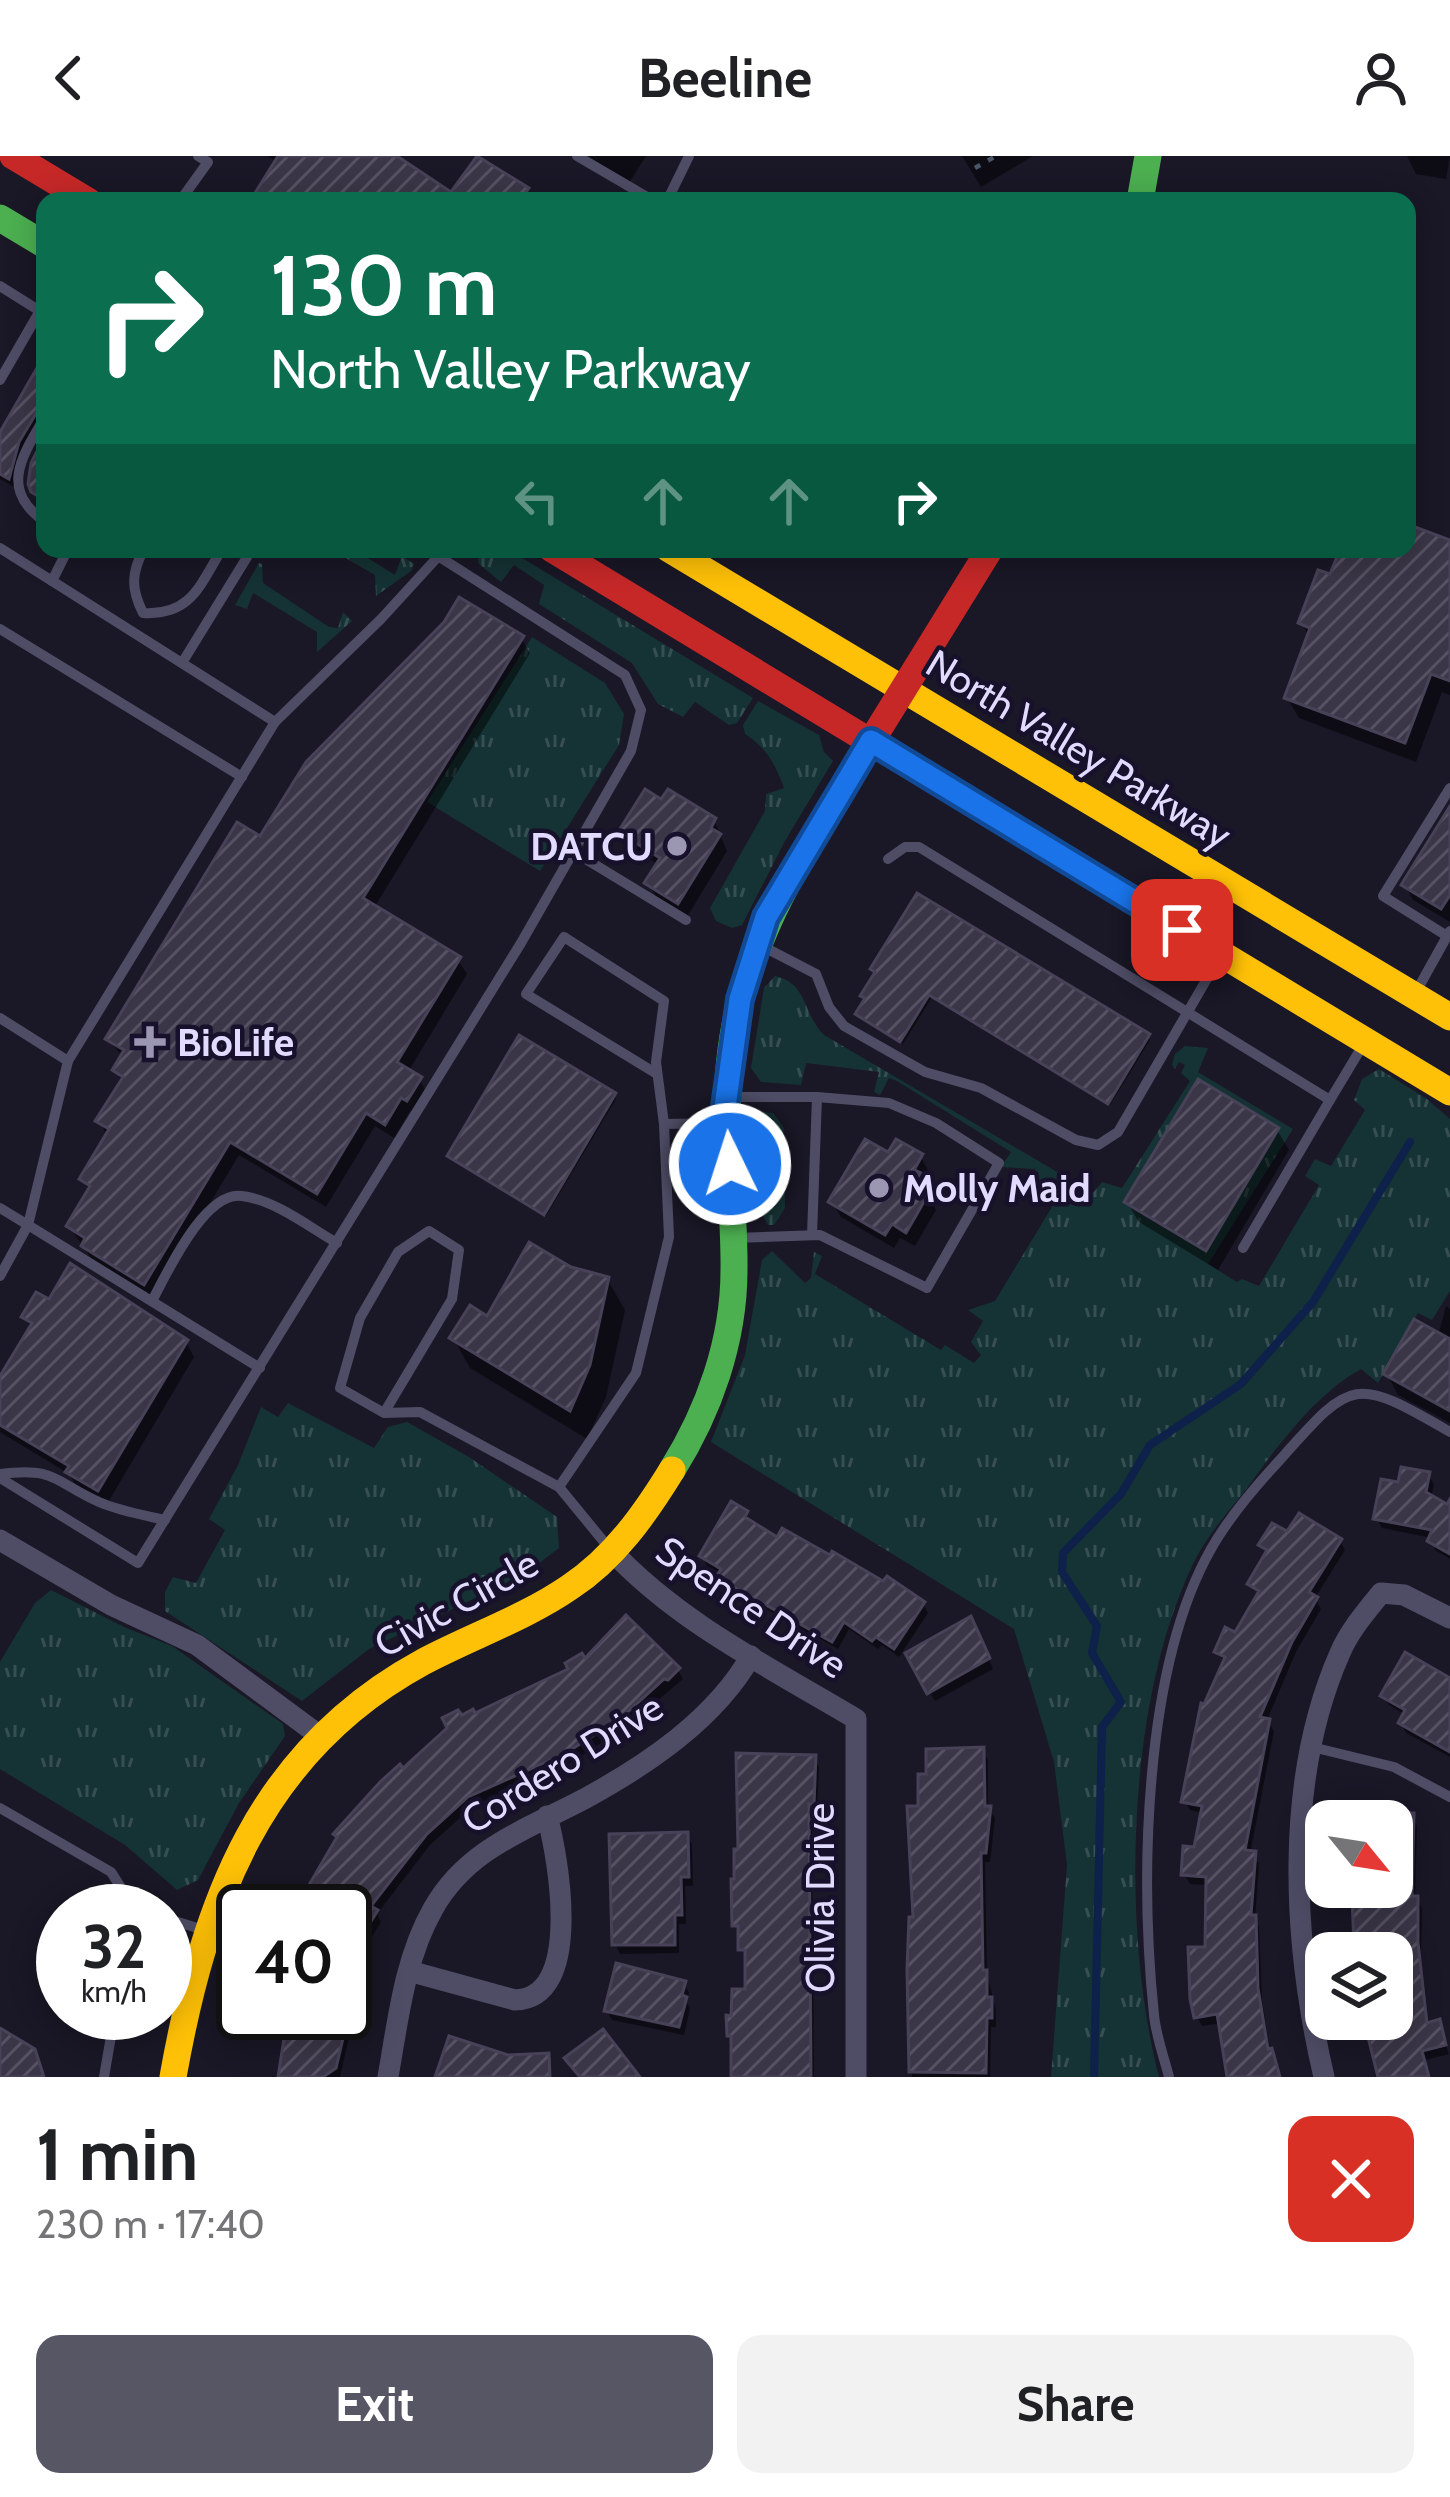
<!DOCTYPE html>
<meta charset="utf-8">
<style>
:root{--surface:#fff;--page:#f2f2f2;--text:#202124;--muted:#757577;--accent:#575664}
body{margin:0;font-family:Cabin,sans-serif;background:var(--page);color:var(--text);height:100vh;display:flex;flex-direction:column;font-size:45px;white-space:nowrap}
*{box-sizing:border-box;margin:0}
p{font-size:39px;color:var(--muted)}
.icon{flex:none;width:66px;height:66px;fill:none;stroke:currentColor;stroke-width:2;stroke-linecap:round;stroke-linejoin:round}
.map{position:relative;height:1921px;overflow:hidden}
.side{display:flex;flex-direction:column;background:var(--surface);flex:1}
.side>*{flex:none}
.hud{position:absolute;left:36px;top:36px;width:1380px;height:366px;border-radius:24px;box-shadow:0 6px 30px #0003;background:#0b6e4f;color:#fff;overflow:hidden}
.needle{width:78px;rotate:120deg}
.controls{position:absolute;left:1305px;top:1644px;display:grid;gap:24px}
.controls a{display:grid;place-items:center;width:108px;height:108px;border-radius:24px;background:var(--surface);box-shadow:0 6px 30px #0003;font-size:60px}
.speed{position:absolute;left:36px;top:1728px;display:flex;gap:24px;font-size:60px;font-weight:700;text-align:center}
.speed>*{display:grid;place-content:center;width:156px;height:156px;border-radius:50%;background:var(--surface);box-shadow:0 6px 30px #0003;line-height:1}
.speed small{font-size:30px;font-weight:400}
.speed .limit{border:6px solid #111;border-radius:18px;background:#fff;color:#111}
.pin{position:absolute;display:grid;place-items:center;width:102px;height:102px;color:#fff;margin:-51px;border-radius:24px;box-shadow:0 6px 18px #0006}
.me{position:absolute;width:132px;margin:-66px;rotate:356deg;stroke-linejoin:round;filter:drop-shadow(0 0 9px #0008)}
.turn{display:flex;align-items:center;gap:42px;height:252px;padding:0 36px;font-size:54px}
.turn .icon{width:156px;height:156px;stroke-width:2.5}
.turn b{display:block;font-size:84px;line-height:102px}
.lanes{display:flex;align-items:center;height:114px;padding:0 36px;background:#0003;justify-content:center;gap:60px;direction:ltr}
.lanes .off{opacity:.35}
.round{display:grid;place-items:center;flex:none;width:126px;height:126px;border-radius:24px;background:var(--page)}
.head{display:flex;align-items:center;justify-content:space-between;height:204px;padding:0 36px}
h1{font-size:72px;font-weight:800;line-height:90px}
.cta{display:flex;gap:24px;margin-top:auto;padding:24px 36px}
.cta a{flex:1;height:138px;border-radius:24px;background:var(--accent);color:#fff;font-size:48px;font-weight:800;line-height:138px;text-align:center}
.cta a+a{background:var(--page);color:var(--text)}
header{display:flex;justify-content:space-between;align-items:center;height:156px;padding:0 36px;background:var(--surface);font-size:54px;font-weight:800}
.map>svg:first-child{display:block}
.grass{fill:url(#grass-tufts)}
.shadow{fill:#0007}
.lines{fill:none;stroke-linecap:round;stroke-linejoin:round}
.stream{stroke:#0d214b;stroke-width:8}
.building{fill:url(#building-hatch);stroke:#474258;stroke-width:3}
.path{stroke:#495666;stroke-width:4.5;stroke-dasharray:6 9;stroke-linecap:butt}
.lane{stroke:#4f4d66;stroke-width:10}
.street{stroke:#4f4d66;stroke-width:21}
.fast{stroke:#4caf50;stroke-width:27}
.slow{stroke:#ffc107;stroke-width:27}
.jam{stroke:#c62828;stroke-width:27}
.route-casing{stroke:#114b97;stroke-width:30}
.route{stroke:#1a73e8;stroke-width:21}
.poi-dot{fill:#9b97b3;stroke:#17112c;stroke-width:4.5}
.labels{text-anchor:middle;stroke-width:9;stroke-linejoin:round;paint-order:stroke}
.street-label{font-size:39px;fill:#e1dcff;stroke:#17112c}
.poi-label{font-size:39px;font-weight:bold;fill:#e1dcff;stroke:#17112c;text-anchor:start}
</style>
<header><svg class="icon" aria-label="back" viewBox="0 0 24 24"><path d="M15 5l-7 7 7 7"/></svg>Beeline<svg class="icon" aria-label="person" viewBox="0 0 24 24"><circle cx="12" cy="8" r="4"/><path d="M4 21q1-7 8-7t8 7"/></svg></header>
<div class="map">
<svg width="1450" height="1921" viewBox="0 0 1450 1921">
<defs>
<pattern id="grass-tufts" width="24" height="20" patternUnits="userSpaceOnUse" patternTransform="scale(3)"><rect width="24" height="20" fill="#153234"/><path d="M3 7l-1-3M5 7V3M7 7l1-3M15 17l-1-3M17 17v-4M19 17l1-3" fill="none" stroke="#374f52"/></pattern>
<pattern id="building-hatch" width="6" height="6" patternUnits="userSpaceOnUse" patternTransform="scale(3)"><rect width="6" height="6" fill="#3a3647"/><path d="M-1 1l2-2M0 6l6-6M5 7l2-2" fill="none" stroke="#565263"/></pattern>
</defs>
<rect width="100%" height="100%" fill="#1a1726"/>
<g class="grass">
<path d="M330,393h23l42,26 7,-19 12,8 -3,7 -35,25 -1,-21z"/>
<path d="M476,393h31l246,149 -16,25 -8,2 -34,-23 -12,15 -25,-13 -26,-41 -93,-59 5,-19 -30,-20 -13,17 -22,-18z"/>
<path d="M259,407l3,1 1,19 66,44 9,1 5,-16 9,9 -35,31v-20l-64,-39 -6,16 -12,-4z"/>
<path d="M532,481l73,46 19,31 -5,31 -79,126 -113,-69z"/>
<path d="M758,545l61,34 5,17 9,9 -48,80 -43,84 -10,3 -16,-7 -6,-13 55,-97 1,-17 18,-6c-9,-24 -17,-40 -39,-54l-2,-9z"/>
<path d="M775,820c33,7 27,37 49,59l269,158 9,-11 20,6 68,-107 -9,-8 4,-8 -6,-3 -4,7 -3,-4 3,-11 10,-8 23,2 -10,24 95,57 -85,135 29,18 5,-3 17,7 60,-101 -14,-9 10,-17 16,7 34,-56 -11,-10 8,-21 17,-10 48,30 23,20v172l-18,29 -14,-7 -40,70 -17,-14c-42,23 -80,72 -108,111 -19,26 -45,53 -59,82 -68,139 -73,368 -35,515h-108l16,-212 -13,-103 -40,-133 -303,-187 34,-87 17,-95 10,-9 33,32 6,-5 3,-26 8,4 -7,18 126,76 4,-5 29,18 7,-8 -10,-13 12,-21 -15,-11 27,-9 60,-99 -33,-20 12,1 1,-14 -34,-2 10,-15 -114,-71 -8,-3 -9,17 -6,-3 5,-20 -73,-9 -5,22 -40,-3 -10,-14 13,-80z"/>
<path d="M761,956l12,1 11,15 1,80 -11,17h-6l-8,-15 -8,-89z"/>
<path d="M288,1247l86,45 14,-21 19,-5 62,35 88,60 2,31 -34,26 -156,75 -67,52 -137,-90v-19l8,-15 23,6 29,-53 -16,-11 29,-54 23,-58 17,10z"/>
<path d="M51,1434l73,37 48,19 111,78 2,12 -46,67 -41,77 -21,10 -52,-45 -125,-76v-107l35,-59z"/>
</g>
<g class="shadow">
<path d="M267,0h122l63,41 74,-7 7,11h-280l24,-39z"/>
<path d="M585,0h61l-19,30z"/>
<path d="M962,0h71l-52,31z"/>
<path d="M1407,0h43l-4,23 -30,-5z"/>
<path d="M45,216v47l-31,68 -14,-8v-41z"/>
<path d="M1407,372l43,16v151l-8,-3 -26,70 -117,-44 -12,-20 22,-61 -7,-14 30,-45 11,-29h64z"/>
<path d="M521,482l9,15 -156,255 84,52 9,14 -59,98 11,7 9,15 -12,20 -6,-3 -16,27 -19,-12 -49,81 -87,-52 -86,143 -60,-37 -24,-35 21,-34 -8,-13 26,-42 -9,-16 24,-38 -8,-13 8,-13 -15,-18 153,-199z"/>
<path d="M662,647l52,17 13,31 -40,66 -30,-19 -9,-15 11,-18 -29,-18 -9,-15z"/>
<path d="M1450,656v110l-37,-22 -8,-15z"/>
<path d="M877,818l271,63 2,3 -40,65 -178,-108 -29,47 -45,-30 8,-13 -3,-5z"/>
<path d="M614,939l2,4 -70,117 -96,-60z"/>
<path d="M1277,974l12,20 -71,120 -79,-48 -12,-20z"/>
<path d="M889,1000l32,1 8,15 -6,11 13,27 -21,36 -15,-8 -6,10 -53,-31 -9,-15z"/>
<path d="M569,1114l38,9 18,31 -19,87 -19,42 -117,-71 -17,-30z"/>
<path d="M1446,1150l4,3v114l-52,-28 -11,-21 51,-38z"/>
<path d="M25,1161l161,25 8,15 -87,147 -30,-17 -8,-13 -69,-42v-50l32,-53z"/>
<path d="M1428,1319l6,9 -3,14 19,11v50l-15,-9 -3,-12 -50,-10 -5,-9 23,-33z"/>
<path d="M746,1358l5,9 27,18 145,63 5,9 -29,44 -17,-12 -4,4 -29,-20 -11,20 -113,-63 -3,-12 -15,-8 -5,-10z"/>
<path d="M1288,1380l52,5 5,9 -30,48 6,11 -25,43 -29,68 7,11 -24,123 9,9 -4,57 4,7 3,73 8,50 10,27h-49l-10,-54 -19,3 -5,-9 11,-67 1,-65 -19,-1 -6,-10 12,-24 8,-37 -14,-3 -5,-9 41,-138 -9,-11 20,-16 23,-40 -9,-12 17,-29 -6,-10z"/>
<path d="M975,1473l18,40 -58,32 -26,-46z"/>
<path d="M602,1489l76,25 5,9 -57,48 -54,35 -99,44 -43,39 -53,69 4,8 -11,18 -25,-14v-15h-25l-9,-5 -5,-9 97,-125 58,-53 13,-2 98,-46 -3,-7z"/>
<path d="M1450,1525v76l-44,-24 -5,-10 5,-8 -17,-10 -6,-9z"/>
<path d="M982,1594l6,10v48l7,10 -5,44h-5l2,112 9,36v17h-5l-1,50h-78l-2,-108 12,-160z"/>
<path d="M814,1602l5,9 -2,45h-5l2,265h-80l-4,-42 18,-43 -2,-34 -11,-33z"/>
<path d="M1358,1659l54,1 5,10 -2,71 7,11 -1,46 8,71 9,-2 11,31 -24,6 5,17h-50l-16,-58h28v-66h-35v-66h35v-66h-34z"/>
<path d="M686,1679l6,9 1,42h-8l1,38h-7v29l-59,1 -5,-10z"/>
<path d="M684,1827l5,10 -2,10 3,6 -6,26 -72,-15 -5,-9z"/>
<path d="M345,1854l8,10 -13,57h-59l7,-47 -20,-4 -5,-13z"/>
</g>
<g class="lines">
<path class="stream" d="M1094,1921l8,-350 19,-25 -29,-49 5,-27 -35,-54 1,-19 58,-59 29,-49 91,-61 72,-82 97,-160"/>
</g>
<g class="building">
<path d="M278,0h119l54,36 26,-36 52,32 -10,13h-269z"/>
<path d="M45,198v53l-8,5 -18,30 -10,37 -9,-5v-42z"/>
<path d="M45,280v64l-14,-8 -3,-8 3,-21z"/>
<path d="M1407,368l43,16v141l-19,-7 -26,69 -121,-45 26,-70 -12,-5 20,-53 12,4 10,-25h67z"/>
<path d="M459,441l65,39 -161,262 98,59 -64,105 25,15 -15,24 -6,-3 -16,27 -19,-12 -49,81 -87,-52 -86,143 -63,-39 4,-8 -19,-12 24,-40 -11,-7 30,-50 -14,-8 28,-44 -11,-7 12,-20 -19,-11 132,-217 23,14 46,-74 138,-140z"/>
<path d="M645,633l16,10 7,-10 48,29 -5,10 10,6 -43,70 -34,-21 16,-25 -42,-26z"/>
<path d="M1450,650v89l-9,14 -40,-24z"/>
<path d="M917,737l233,141 -42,70 -179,-109 -29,47 -45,-28 10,-16 -5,-2 15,-24 -5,-3z"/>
<path d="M519,879l97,58 -72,122 -97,-59z"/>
<path d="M1198,923l81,49 -73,123 -82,-49z"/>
<path d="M865,983l23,13 8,-13 27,15 -9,16 7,3 -7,11 15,9 -23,40 -14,-9 -7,11 -57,-33z"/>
<path d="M529,1086l42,25 38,10 -19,88 -20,46 -121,-73 21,-33 17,11z"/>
<path d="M70,1107l118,77 -90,151 -33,-19 4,-6 -69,-41v-49l32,-53 -11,-6 15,-25 13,7z"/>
<path d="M1414,1163l36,20v72l-67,-37z"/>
<path d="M1401,1311l29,5 -4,20 21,12 3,-5v55l-23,-13 5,-11 -59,-11 8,-40 17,3z"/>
<path d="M731,1345l17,10 -3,6 32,20 5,-9 48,27 2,-4 51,30 4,-5 38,26 -31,47 -18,-12 -4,4 -28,-19 -12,20 -116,-65 5,-8 -22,-13z"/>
<path d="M1299,1357l43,26 -33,53 9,5 -26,45 -32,75 10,2 -25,131 11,1 -5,64h5l2,73 10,61 4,-1 8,29h-53l-10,-63 -23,4 -4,-19 -2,-52h17l1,-70 -25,-2 2,-29 11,1 8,-41 -21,-4 20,-99 3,1 21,-47 -11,-5 11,-25 10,5 24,-41 -12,-7 20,-34 -9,-5 14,-22 15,8z"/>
<path d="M626,1459l54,53 -12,12 -4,-1 -43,39 -55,35 -98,44 -42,38 -55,71 7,4 -14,23 -19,-11v-11h-18l-25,-14 35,-60 -4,-3 47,-52 20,-18 3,4 44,-40 -5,-10 16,-8 4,5 11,-6 2,4 93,-44 -3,-6 17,-10 3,5z"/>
<path d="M971,1460l19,42 -63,36 -22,-41z"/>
<path d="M1405,1496l45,26v74l-52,-29 7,-13 -25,-14z"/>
<path d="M984,1591l1,59h6l-5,47h-5l2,117h4v27h5v21h-5l-1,55 -77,-1 -2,-103 2,-52h4l-6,-111h11v-32h8v-25z"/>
<path d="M736,1597l80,2 -2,49h-5l2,273h-80v-41h-4l-1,-21 5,1 1,-27h13v-39h-7v-24h-6l-1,-47h3v-30h4z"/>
<path d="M1392,1657h22l-2,83h6v46l9,81 13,-4 6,26 -24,6 7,26h-51l-10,-40 24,-6v-87l-38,1 -2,-46 40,-2z"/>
<path d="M688,1676l1,45h-8l1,38h-7v30h-63l-3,-111z"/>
<path d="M616,1807l70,18 -4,14 5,2 -8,30 -75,-16z"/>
<path d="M288,1857h61l-13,55 -13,9h-45z"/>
<path d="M0,1872l35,21 9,28h-44z"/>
<path d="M603,1873l37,48h-60l-16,-19z"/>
<path d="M449,1880l59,19 41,-2 1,24h-115z"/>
</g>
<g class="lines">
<path class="path" d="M975,12l21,-12"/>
<g class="lane">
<path d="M577,0l77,45"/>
<path d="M180,45l28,-39 -10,-6"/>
<path d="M667,45l22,-45"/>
<path d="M0,130l43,27"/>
<path d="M0,224l45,-78"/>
<path d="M45,261c-25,42 -45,73 0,105"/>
<path d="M0,392l275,174 106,-103 64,-70"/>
<path d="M144,393c-13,24 -13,40 -1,64 48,3 57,-28 79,-64"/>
<path d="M52,425l16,-32"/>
<path d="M0,473l242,148"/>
<path d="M182,507l70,-114"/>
<path d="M574,696l112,68"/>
<path d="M888,703l17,-12h14l411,253 33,-55"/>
<path d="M1447,780l-64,-40 67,-108"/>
<path d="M760,789l56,29 13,33 15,19 81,46 56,16 95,52 22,5 20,-13 101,-174"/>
<path d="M1416,836l34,-61"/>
<path d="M0,862l68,43"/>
<path d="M657,918l-131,-80 38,-57 100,64 -8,61 8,62"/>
<path d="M730,941h87l72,6 47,20 63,40 -72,125 -107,-53 -86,3"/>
<path d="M0,1052l28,17 -28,51"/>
<path d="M812,1079l5,-138"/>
<path d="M1243,1092l87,-148"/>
<path d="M152,1145c15,-28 53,-111 90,-105 33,4 67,31 95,47"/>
<path d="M260,1212l-232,-143 40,-164 207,-339"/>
<path d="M384,1257l68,-114 7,-49 -30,-19 -31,21 -38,66 -20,70 44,25 36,-1 139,75 50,61"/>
<path d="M0,1318c56,-7 53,7 99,28 21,9 44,13 66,18"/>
<path d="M0,1322l138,85 383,-620 110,-192 10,-41 -16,-35 -198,-126"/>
<path d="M559,1331l77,-114 33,-136 -5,-113 59,-1"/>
<path d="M1312,1591l82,20 56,30"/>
<path d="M0,1652l111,64 23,36 10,3"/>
<path d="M165,1762l42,13"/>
<path d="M104,1921l11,-64"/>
<path d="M1169,1921c-5,-20 -13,-41 -15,-62 -14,-136 -11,-346 57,-466 18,-32 42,-60 67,-87 74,-83 74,-87 172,-30"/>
</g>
<g class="street">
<path d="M0,1384l111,65 86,40 123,91"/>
<path d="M611,1394c68,73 160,118 245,169v358"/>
<path d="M409,1815l106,29c68,-1 44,-140 32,-184"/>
<path d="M388,1921c10,-56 16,-117 45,-168 34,-61 95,-80 153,-111 62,-34 129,-79 165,-142"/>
<path d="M1324,1921c-31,-133 -41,-295 16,-424 9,-22 26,-41 41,-60l23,2 46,23"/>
</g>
<g class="fast">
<path d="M1140,45l8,-45"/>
<path d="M0,62l45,27"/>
<path d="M672,1314c37,-59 62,-129 62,-200 1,-74 -13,-146 -3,-220 13,-104 67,-189 120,-276"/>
</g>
<g class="slow">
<path d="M669,393l781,468"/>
<path d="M1021,677l429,259"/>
<path d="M173,1921c31,-174 86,-326 250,-415 49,-26 102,-44 147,-75 44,-29 75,-73 102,-117"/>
</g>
<g class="jam">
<path d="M13,0l75,45"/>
<path d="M552,393l469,284"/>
<path d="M851,618l139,-225"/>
</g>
</g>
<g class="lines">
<defs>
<path id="route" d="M730,1008l-5,-57 15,-108 26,-82 105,-176 311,189"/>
</defs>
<use href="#route" class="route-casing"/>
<use href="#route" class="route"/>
</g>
<g class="poi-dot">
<circle cx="677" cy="690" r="12"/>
<path d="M144 868h12v12h12v12h-12v12h-12v-12h-12v-12h12z"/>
<circle cx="879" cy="1032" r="12"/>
</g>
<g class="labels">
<g class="street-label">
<text transform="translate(1079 593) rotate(31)" y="14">North Valley Parkway</text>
<text transform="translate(456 1447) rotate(-29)" y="14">Civic Circle</text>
<text transform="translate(752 1451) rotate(34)" y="14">Spence Drive</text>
<text transform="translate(562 1607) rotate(-32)" y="14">Cordero Drive</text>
<text transform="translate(820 1742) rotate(-90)" y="14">Olivia Drive</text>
</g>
<g class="poi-label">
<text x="653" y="704" text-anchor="end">DATCU</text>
<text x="177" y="900">BioLife</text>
<text x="903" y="1046">Molly Maid</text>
</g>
</g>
</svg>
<div class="controls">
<a><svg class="needle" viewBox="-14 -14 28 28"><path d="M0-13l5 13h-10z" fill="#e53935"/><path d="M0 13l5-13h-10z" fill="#757577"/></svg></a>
<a><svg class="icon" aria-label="layers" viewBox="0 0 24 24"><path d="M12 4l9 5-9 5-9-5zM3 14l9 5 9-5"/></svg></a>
</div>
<div class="speed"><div>32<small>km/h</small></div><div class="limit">40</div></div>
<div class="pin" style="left:1182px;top:774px;background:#d93025"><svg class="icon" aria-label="arrive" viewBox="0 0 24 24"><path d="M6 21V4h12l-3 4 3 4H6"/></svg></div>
<svg class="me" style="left:730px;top:1008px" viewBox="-20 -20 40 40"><circle r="17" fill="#1a73e8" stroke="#fff" stroke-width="3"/><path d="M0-11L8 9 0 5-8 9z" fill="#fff"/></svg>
<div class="hud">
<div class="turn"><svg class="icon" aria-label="right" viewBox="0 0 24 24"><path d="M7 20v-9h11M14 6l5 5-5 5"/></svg><div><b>130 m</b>North Valley Parkway</div></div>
<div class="lanes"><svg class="icon off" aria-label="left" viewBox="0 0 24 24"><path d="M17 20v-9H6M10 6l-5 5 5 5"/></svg><svg class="icon off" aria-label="ahead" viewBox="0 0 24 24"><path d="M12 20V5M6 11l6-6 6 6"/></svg><svg class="icon off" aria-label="ahead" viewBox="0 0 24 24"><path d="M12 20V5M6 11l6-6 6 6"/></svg><svg class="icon" aria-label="right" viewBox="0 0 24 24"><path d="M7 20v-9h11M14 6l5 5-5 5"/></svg></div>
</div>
</div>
<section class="side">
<div class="head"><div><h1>1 min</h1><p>230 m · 17:40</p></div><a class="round" style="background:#d93025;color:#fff"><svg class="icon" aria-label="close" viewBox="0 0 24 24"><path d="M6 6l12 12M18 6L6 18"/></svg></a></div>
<div class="cta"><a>Exit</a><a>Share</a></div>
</section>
